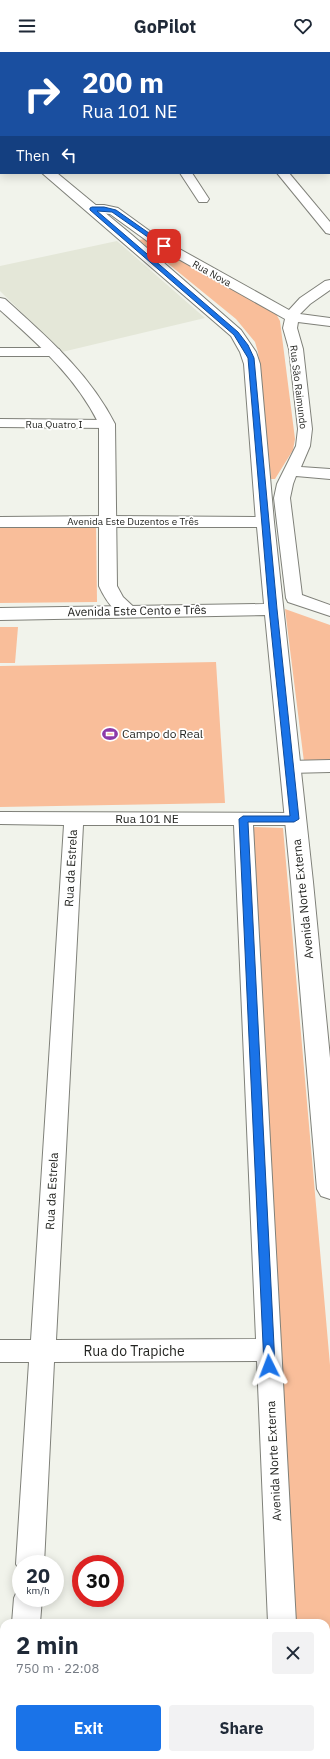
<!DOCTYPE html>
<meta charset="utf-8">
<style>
:root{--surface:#fff;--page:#f2f2f3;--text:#1f2937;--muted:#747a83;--accent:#1a73e8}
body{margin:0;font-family:"IBM Plex Sans",sans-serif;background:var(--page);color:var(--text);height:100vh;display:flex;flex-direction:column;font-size:15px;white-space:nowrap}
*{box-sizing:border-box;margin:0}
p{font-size:13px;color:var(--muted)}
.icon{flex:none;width:22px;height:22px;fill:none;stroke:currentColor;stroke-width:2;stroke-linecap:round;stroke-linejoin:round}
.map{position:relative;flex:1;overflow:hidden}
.sheet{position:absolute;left:0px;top:1567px;width:330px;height:140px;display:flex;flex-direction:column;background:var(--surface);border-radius:12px 12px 0 0;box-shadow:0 2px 10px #0003}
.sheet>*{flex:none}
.guide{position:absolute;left:0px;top:0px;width:330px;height:122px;box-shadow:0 2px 10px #0003;background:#1a4fa0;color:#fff;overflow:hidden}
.speed{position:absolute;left:12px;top:1503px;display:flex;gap:8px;font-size:20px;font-weight:700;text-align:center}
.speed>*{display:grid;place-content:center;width:52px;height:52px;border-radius:50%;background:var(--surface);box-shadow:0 2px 10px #0003;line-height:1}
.speed small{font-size:10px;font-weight:400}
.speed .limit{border:6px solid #d22;background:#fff;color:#111}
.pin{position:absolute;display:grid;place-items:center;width:34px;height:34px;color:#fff;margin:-17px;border-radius:8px;box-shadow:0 2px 6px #0006}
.me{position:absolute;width:44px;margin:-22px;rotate:357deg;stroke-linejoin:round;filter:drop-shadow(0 0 3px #0008)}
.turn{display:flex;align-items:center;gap:14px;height:84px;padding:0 16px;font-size:18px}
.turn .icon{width:52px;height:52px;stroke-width:2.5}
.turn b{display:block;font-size:28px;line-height:34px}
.then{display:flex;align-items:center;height:38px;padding:0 16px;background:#0003;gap:8px;font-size:15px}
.round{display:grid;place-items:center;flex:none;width:42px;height:42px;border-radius:4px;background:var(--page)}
.headline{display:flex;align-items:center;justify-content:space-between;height:68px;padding:0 16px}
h1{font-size:24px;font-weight:800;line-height:30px}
.button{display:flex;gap:8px;margin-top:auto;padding:8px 16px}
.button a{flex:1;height:46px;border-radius:4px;background:var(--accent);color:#fff;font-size:16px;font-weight:800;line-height:46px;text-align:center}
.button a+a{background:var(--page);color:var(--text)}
header{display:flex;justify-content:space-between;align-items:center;height:52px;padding:0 16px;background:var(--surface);font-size:18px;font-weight:800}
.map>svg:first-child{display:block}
.built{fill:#e4e7d8}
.green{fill:#f9be9a}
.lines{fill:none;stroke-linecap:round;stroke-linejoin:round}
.minor-casing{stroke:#7f8079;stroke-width:2}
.tertiary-casing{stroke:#7f8079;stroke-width:2}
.secondary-casing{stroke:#7f8079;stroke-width:2}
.minor{fill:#fff;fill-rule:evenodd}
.tertiary{fill:#fff;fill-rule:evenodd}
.secondary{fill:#fff;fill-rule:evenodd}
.route{fill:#1a73e8;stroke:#114b97}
.labels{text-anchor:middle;stroke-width:3.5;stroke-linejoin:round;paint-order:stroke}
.far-street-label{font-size:10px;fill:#252623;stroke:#fff}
.street-label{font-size:12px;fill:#252623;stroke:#fff}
.poi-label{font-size:12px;fill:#252623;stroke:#fff;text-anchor:start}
.near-street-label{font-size:14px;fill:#252623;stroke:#fff}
</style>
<header><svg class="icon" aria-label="menu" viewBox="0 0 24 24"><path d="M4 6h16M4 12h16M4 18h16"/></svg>GoPilot<svg class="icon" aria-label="heart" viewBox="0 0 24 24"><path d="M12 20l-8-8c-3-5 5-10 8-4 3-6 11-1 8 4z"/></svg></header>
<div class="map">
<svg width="330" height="1707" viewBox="0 0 330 1707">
<rect width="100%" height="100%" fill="#f1f3eb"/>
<path class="built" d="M117,189l88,77 -143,34 -62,-61v-25z"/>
<g class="green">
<path d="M144,187l131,73 5,9 15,118 -2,11 -18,29h-4l-13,-127 -3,-10 -19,-23 -97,-79z"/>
<path d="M96,472l1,78 -97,1v-77z"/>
<path d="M285,557l45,16v136l-26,1z"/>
<path d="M0,575h18l-3,36h-15z"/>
<path d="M216,610l9,141 -225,4v-141z"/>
<path d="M251,775l32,1 47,537v394h-26v-4h22v-132h-30z"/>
</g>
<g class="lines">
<defs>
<g id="minor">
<rect x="179" y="0" width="11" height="1"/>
<rect x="329" y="67" width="1" height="6"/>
<path d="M180,121h12l17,26 -2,3h-8z"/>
<path d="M277,121h12l41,49v12l-4,-1z"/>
<path d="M92,153h12l14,3 40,29 131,73 11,-12 25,-17 5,-1v10l-20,14 -10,10 30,4v8l-32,-4 -1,6 6,21 9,80 -2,17 -9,21 29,2v10l-34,-3 -3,8 -3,14 12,97 28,10v11l-42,-14 -2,-4 -12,-100 3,-14 19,-38 2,-17 -9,-80 -6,-21 2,-9 -135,-76 -40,-29 -22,-2 -2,-3 2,-3z"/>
<path d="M0,296h54l5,1 2,3 -2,3 -5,1h-54z"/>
<path d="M0,367l107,1 5,1 2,3 -2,3 -5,1 -107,-1z"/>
<path d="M330,708v12l-41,1 -7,-2 -2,-4 2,-4 7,-2z"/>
<path d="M0,760l294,1 7,2 3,4 -3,4 -7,2h-41l43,798h-28l-11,-262 -203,1 -10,202h-23v9l-5,-9 13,-202h-29v-22h31l33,-515 -64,-1zM83,773h151l22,514 -200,1z"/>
<path d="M21,1535v11h21l-2,25h-28l2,-25 4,-9z"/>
<path d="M4,1703h30l-1,4h-30z"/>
<rect x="273" y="1703" width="30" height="4"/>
</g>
<g id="tertiary">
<path d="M0,0h11v1h-10v2z"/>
<path d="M42,121h15l75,62 109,95 15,22 4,12 14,158 -3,4 -6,1 -6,-1 -3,-4 -12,-158 -4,-12 -9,-16z"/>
<path d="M0,246l5,1c42,38 84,74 110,125l2,162 6,11 16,15 -2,4c-19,5 -31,-15 -38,-30v-162c-23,-47 -61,-80 -99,-114z"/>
</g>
<path id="secondary" d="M108,464l157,1 6,1 3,4 39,360 17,176v141l-9,-3 -4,-7 -26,-307 -26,-267 -265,5v-12l264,-4 -7,-77h-257v-10z"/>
</defs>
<use href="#minor" class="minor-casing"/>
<use href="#tertiary" class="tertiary-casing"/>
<use href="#secondary" class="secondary-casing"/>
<use href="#minor" class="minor"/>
<use href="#tertiary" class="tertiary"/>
<use href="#secondary" class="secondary"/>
</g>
<path class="route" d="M92,155h12l12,3 50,35v2h-4l-50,-35 -15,-1 141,121 10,13 6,13 23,251 22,210 -5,3h-46l27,544 -2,3 -4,2 -4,-2 -1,-3 -25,-547 4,-3h47l-21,-207 -21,-251 -14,-23 -144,-125v-2z"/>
<defs>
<symbol id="stadium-bare" viewBox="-9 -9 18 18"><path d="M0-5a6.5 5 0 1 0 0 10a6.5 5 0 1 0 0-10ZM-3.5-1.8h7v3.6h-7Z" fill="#8c3aa9" stroke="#fff" stroke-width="2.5" paint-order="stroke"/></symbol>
</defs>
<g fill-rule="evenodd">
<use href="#stadium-bare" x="99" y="671" width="22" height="22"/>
</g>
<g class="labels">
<g class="far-street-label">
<text transform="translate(212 221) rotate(29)" y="4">Rua Nova</text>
<text transform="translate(299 335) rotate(83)" y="4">Rua São Raimundo</text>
<text x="54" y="376">Rua Quatro I</text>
<text x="133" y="473">Avenida Este Duzentos e Três</text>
</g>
<g class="street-label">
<text transform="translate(137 559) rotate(-1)" y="4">Avenida Este Cento e Três</text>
<text x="147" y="771">Rua 101 NE</text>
<text transform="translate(71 816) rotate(-87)" y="4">Rua da Estrela</text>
<text transform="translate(303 847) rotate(-96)" y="4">Avenida Norte Externa</text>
<text transform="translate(52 1139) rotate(-87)" y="4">Rua da Estrela</text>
<text transform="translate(274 1409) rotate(-93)" y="4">Avenida Norte Externa</text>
</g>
<g class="poi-label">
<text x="122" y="686">Campo do Real</text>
</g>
<g class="near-street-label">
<text x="134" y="1304">Rua do Trapiche</text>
</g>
</g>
</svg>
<div class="speed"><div>20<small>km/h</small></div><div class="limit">30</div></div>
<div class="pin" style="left:164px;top:194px;background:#d93025"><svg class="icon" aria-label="arrive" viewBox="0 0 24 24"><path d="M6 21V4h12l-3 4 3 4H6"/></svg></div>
<svg class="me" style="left:269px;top:1314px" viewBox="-20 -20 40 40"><path d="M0-17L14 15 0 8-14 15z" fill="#1a73e8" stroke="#fff" stroke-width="4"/></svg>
<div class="guide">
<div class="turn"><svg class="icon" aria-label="right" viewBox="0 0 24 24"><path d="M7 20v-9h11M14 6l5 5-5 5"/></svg><div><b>200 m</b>Rua 101 NE</div></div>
<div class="then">Then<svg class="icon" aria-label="left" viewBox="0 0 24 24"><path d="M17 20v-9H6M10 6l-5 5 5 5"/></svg></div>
</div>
<section class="sheet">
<div class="headline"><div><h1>2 min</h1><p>750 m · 22:08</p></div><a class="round"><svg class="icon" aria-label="close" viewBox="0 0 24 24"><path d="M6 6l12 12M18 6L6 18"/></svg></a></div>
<div class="button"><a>Exit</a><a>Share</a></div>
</section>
</div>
